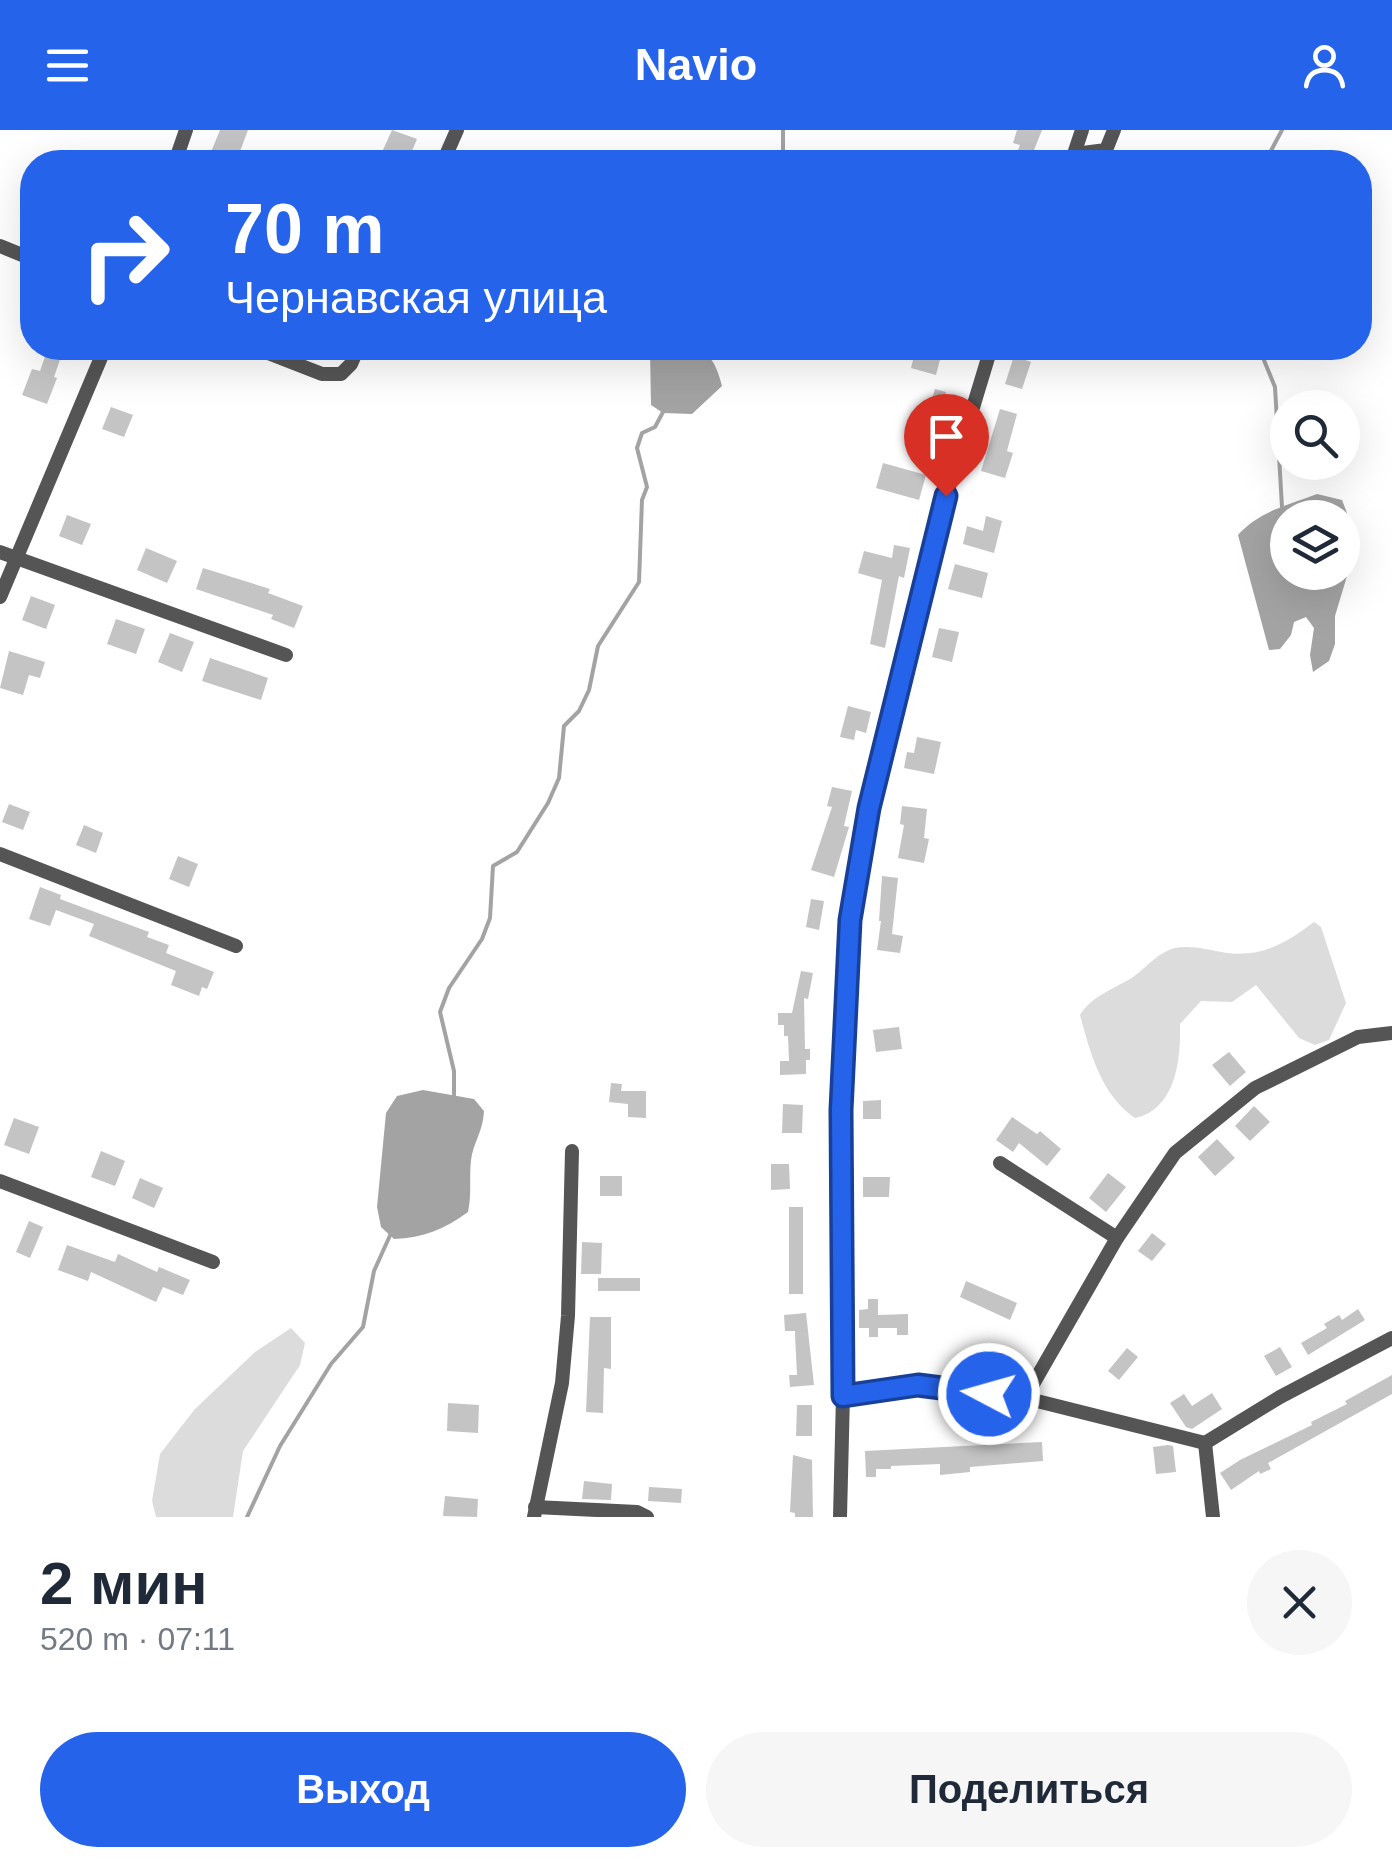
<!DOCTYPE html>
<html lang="ru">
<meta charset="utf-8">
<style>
:root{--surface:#fff;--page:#f6f6f7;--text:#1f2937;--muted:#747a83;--accent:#2563eb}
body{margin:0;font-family:Arial,sans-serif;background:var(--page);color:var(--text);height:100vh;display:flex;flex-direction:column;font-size:38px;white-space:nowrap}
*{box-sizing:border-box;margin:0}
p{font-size:32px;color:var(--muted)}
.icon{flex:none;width:55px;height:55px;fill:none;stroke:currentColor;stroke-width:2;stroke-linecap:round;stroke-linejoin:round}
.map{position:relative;height:1387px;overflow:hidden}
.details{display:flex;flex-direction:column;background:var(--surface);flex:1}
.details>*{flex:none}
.hud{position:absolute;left:20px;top:20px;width:1352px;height:210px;border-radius:40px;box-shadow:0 10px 40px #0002;background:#2563eb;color:#fff;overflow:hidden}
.controls{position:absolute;left:1270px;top:260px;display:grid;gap:20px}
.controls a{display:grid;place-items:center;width:90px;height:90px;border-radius:50%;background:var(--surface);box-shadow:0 10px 40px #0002;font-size:50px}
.pin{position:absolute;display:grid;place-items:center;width:85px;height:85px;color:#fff;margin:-102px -42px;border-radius:50% 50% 50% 0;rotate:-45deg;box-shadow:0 0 10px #0007}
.pin .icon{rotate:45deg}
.me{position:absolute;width:110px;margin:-55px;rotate:276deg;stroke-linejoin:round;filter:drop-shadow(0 0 8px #0008)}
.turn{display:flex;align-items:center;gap:35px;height:210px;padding:0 40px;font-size:45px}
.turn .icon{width:130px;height:130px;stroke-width:2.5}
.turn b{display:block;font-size:70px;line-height:85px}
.round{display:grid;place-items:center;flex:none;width:105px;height:105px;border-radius:52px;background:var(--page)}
.headline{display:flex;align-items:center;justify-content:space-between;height:170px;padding:0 40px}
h1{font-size:60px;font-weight:600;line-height:75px}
.cta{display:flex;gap:20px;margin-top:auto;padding:20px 40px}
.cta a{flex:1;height:115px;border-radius:60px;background:var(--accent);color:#fff;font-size:40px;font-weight:600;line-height:115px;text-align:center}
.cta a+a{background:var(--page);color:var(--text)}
header{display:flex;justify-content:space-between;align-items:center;height:130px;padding:0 40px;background:var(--accent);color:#fff;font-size:45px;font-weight:600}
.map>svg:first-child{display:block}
.green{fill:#dcdcdc}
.water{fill:#a3a3a3;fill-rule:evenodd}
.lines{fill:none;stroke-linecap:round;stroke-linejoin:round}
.stream{stroke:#a3a3a3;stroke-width:4}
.building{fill:#c4c4c4}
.minor{stroke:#555;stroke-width:14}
.route-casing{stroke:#184099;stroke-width:25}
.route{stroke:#2563eb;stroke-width:18}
</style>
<header><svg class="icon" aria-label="menu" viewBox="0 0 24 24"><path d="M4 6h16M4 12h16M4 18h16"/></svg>Navio<svg class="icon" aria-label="person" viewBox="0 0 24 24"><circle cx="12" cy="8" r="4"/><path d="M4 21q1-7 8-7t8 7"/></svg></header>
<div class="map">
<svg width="1392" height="1387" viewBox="0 0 1392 1387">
<rect width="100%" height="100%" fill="#fff"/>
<g class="green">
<path d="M1314,792l7,5 25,76 -17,37 -14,5 -16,-7 -43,-53 -24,17 -31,-1 -21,23c1,35 -4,85 -45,94 -34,-23 -45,-66 -55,-103 11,-18 31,-25 50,-36 15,-9 26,-26 45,-31 14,-3 32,1 46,4 38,7 64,-8 93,-30z"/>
<path d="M291,1198l14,15 -5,22 -57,86 -10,66h-77l-4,-16 8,-47 35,-45 60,-57z"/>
</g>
<g class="water">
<path d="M653,218c41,-1 58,-7 69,38l-30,28 -29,-1 -12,-8 -1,-54z"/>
<path d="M1317,364l25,6 5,13 3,53 -15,50v28l-6,17 -16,11 -3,-17 4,-27 -8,-11 -12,5 -3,13 -11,14 -11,1 -31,-115c21,-24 51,-30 79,-41zM1288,388h54v54h-54z"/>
<path d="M423,960l51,9 10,12c-1,21 -11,32 -13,49 -2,18 1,34 -3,52 -23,17 -45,26 -74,27l-13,-12 -4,-20 9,-94 11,-17z"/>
</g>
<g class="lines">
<g class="stream">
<path d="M783,32v-32"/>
<path d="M1265,32l17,-32"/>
<path d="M1259,218l16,39 7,120"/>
<path d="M708,229l10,-11"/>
<path d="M454,966v-25l-14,-59 9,-24 33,-49 8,-21 3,-52 24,-14 31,-49 11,-25 5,-52 15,-15 10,-21 9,-44 41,-64 3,-82 5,-13 -10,-39 5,-15 13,-6 8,-15"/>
<path d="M247,1387l33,-71 51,-82 32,-37 11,-56 18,-40"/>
</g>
</g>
<g class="building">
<path d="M220,0h28l-12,32h-29z"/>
<path d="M392,0l25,9 -9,21 -25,-10z"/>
<path d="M1017,0h25l-12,30 -14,-5 4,-10 -7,-2z"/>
<path d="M48,218h16l-10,29 3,1 -10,26 -25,-9 10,-26 8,2z"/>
<path d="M916,218h27l-7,27 -25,-7z"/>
<path d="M1014,226l17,6 -9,27 -17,-5z"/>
<path d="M935,259l11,3 -3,11 10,3 -10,35 8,2 -4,13 -42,-10 4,-14 12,3z"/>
<path d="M111,277l22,8 -9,22 -22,-8z"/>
<path d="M1000,279l17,5 -10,37 6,2 -8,25 -24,-7z"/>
<path d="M883,333l43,12 -7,25 -43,-12z"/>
<path d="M67,385l24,9 -9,21 -23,-9z"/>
<path d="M986,386l16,5 -8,32 -31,-9 4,-18 16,5z"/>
<path d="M894,415l16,3 -6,30 -5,-2 -14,72 -15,-4 12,-64 -24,-7 6,-22 28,7z"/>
<path d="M146,418l31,13 -10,22 -30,-13z"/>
<path d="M955,434l33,9 -6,25 -34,-9z"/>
<path d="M203,438l67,21 -2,4 35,13 -9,22 -23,-9 2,-4 -77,-26z"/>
<path d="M31,466l24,9 -9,24 -24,-9z"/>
<path d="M116,489l29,10 -9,25 -29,-10z"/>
<path d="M939,498l20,4 -7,30 -20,-5z"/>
<path d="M170,503l24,9 -12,30 -24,-10z"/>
<path d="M9,521l36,11 -5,16 -11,-3 -6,20 -23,-7z"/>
<path d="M210,528l58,20 -7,22 -59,-19z"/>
<path d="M848,576l23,6 -5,21 -10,-3 -2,10 -14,-3z"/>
<path d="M917,607l24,5 -7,32 -30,-6 3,-16 7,1z"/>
<path d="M832,657l20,4 -8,35 5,1 -15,50 -23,-7 21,-63 -5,-1z"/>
<path d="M9,674l21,8 -7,18 -21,-8z"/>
<path d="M902,676l25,3 -3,29 5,1 -5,24 -26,-5 6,-33 -4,-1z"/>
<path d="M84,695l19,8 -7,20 -20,-8z"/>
<path d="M178,726l20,8 -9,23 -20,-8z"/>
<path d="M882,746l16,2 -6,56 11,2 -3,17 -23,-3 4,-29h-2z"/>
<path d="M40,757l21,8 -1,4 89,33 -2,5 22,8 -3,8 48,19 -7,17 -5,-2 -3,9 -28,-11 5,-14 -87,-35 5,-12 -38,-14 -6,16 -21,-7z"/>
<path d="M811,769l13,2 -5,29 -13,-3z"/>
<path d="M801,841l12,2 -5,26 -4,-1 1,51h5v11h-4v14l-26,1v-14h9l-1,-25h-4v-11h-6v-12h14z"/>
<path d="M899,897l3,22 -26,3 -3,-22z"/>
<path d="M1229,922l17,20 -16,14 -18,-21z"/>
<path d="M611,953l11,1 -1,7h25v27l-18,-1v-13l-19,-2z"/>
<path d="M881,970v19h-18v-18z"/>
<path d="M783,974l20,1 -1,28h-20z"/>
<path d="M1254,976l16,16 -20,19 -15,-15z"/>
<path d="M1012,987l25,17 3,-3 21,18 -14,17 -28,-23 -6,9 -17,-12z"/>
<path d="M14,988l25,9 -10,27 -25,-9z"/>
<path d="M1217,1009l18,19 -20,18 -17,-19z"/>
<path d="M101,1021l24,10 -10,25 -24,-9z"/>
<path d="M771,1034h18l1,25 -19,1z"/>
<path d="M1108,1043l18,14 -20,25 -17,-14z"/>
<rect x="600" y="1046" width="22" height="20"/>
<path d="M863,1047h27l-1,20h-26z"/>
<path d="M140,1048l23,10 -9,20 -22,-10z"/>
<rect x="789" y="1077" width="14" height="87"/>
<path d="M29,1091l14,6 -13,31 -14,-6z"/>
<path d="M1152,1103l14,11 -14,17 -14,-10z"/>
<path d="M582,1112l20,1 -1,31h-20z"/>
<path d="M67,1115l48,17 3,-8 39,18 2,-5 31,13 -7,15 -20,-8 -7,15 -65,-30 -3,9 -30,-11z"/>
<rect x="598" y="1148" width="42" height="13"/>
<path d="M966,1151l51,22 -7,17 -50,-23z"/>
<path d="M868,1169h10v16l30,-1v21h-11v-7h-19v9h-9v-9h-10v-18l9,-1z"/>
<path d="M1358,1179l7,11 -57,35 -7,-12 26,-15 -3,-4 15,-9 3,5z"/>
<path d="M806,1183l8,72 -24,2 -1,-12h8l-2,-40v-4h-10l-1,-16z"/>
<path d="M590,1187h21v52l-7,-1 -1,45 -17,-1z"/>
<path d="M1280,1217l12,20 -16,9 -12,-20z"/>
<path d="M1127,1218l11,9 -19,23 -11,-9z"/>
<path d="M1392,1245v19l-124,69 3,6 -11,5 -1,-3 -28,19 -11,-17 20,-13 72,-35 -1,-3 36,-18 -2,-3z"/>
<path d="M1212,1263l10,16 -30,20 -6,-2 -16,-24 14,-9 8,12z"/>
<path d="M448,1273l31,2 -1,28 -31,-2z"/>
<path d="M797,1275h15v31h-16z"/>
<path d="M1042,1312l1,19 -73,6v5l-30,3v-11l-49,2v3h-15v8h-10l-1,-26z"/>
<path d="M1168,1315l5,1 3,26 -20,2 -3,-27z"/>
<path d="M793,1325l19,5 1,57h-18v-4l-5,-1z"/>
<path d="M584,1351l28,3 -1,16 -29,-1z"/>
<path d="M649,1357l33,2 -1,14 -33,-2z"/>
<path d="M445,1366l33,3 -1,18 -34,-1z"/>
</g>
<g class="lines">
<g class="minor">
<path d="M1075,24l31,-4 8,-20"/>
<path d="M1073,27l9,-27"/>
<path d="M175,32l11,-32"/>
<path d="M443,32l14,-32"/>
<path d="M0,116l32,13"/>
<path d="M255,218l67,26h19l10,-10 7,-16"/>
<path d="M0,422l286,103"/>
<path d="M0,467l105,-249"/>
<path d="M0,724l236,92"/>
<path d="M1000,1033l117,75"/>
<path d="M0,1051l213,81"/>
<path d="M843,1265l74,-10 108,13 180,45 75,-46 112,-59"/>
<path d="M1025,1268l92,-160 58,-85 80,-65 103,-51 34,-4"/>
<path d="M1205,1313l8,74"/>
<path d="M535,1377l102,5 10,5"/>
<path d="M534,1387l28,-134 6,-67 4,-165"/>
<path d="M840,1387l3,-122 -2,-285 9,-190 19,-112 66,-275 56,-185"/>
</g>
</g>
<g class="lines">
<defs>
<path id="route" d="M946,366l-77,312 -19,112 -9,190 2,286 75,-11 71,9"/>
</defs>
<use href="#route" class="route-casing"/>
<use href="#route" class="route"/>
</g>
</svg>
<div class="controls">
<a><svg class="icon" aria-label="search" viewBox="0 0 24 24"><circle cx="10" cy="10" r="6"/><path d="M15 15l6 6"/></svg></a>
<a><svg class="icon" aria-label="layers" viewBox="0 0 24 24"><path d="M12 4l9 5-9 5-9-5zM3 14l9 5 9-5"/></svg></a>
</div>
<div class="pin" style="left:946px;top:366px;background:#d93025"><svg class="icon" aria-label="arrive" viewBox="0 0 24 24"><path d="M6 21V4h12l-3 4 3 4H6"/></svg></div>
<svg class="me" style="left:989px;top:1264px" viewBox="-20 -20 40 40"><circle r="17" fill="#2563eb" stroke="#fff" stroke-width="3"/><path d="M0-11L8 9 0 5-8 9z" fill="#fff"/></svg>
<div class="hud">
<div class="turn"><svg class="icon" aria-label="right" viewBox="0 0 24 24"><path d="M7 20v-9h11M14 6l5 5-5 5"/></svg><div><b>70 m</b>Чернавская улица</div></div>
</div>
</div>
<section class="details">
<div class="headline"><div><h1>2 мин</h1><p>520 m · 07:11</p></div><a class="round"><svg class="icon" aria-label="close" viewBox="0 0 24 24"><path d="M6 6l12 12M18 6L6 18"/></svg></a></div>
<div class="cta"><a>Выход</a><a>Поделиться</a></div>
</section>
